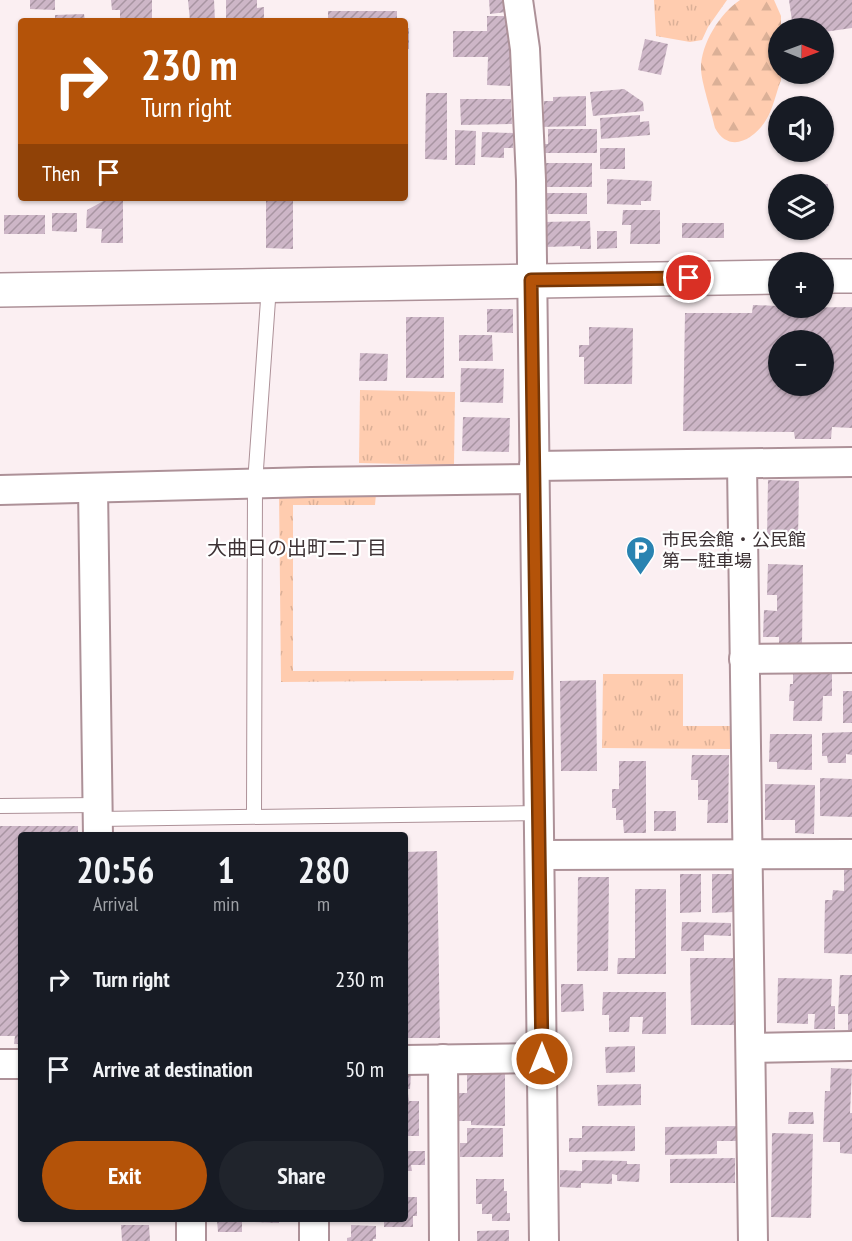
<!DOCTYPE html>
<meta charset="utf-8">
<style>
:root{--surface:#171b24;--page:#20242c;--text:#f1f3f6;--muted:#9ea1a6;--accent:#b45309}
body{margin:0;font-family:"PT Sans Narrow","Noto Sans JP",sans-serif;background:var(--page);color:var(--text);height:100vh;display:flex;flex-direction:column;font-size:22px;white-space:nowrap}
*{box-sizing:border-box;margin:0}
p{font-size:20px;color:var(--muted)}
.icon{flex:none;width:33px;height:33px;fill:none;stroke:currentColor;stroke-width:2;stroke-linecap:round;stroke-linejoin:round}
.map{position:relative;flex:1;overflow:hidden}
.side{position:absolute;left:18px;top:832px;width:390px;height:390px;display:flex;flex-direction:column;background:var(--surface);border-radius:6px;box-shadow:0 2px 4px #0004}
.side>*{flex:none}
.guide{position:absolute;left:18px;top:18px;width:390px;height:183px;border-radius:6px;box-shadow:0 2px 4px #0004;background:#b45309;color:#fff;overflow:hidden}
.needle{width:39px;rotate:91deg}
.tools{position:absolute;left:768px;top:18px;display:grid;gap:12px}
.tools a{display:grid;place-items:center;width:66px;height:66px;border-radius:50%;background:var(--surface);box-shadow:0 2px 4px #0004;font-size:30px}
.pin{position:absolute;display:grid;place-items:center;width:51px;height:51px;color:#fff;margin:-26px;border:3px solid #fff;border-radius:50%;box-shadow:0 2px 6px #0007}
.me{position:absolute;width:66px;margin:-33px;rotate:0deg;stroke-linejoin:round;filter:drop-shadow(0 0 4px #0008)}
.turn{display:flex;align-items:center;gap:21px;height:126px;padding:0 24px;font-size:27px}
.turn .icon{width:78px;height:78px;stroke-width:2.5}
.turn b{display:block;font-size:42px;line-height:51px}
.then{display:flex;align-items:center;height:57px;padding:0 24px;background:#0003;gap:12px;font-size:22px}
.eta{display:flex;justify-content:space-evenly;align-items:center;height:102px;text-align:center}
.eta b{font-size:36px;font-weight:700;line-height:42px}
.cta{display:flex;gap:12px;margin-top:auto;padding:12px 24px}
.cta a{flex:1;height:69px;border-radius:36px;background:var(--accent);color:#fff;font-size:24px;font-weight:700;line-height:69px;text-align:center}
.cta a+a{background:var(--page);color:var(--text)}
ul{padding:0;list-style:none}
li{display:flex;align-items:center;gap:18px;height:90px;padding:0 24px}
li div{flex:1}
li b{display:block;font-size:22px}
li em{font-style:normal}
.map>svg:first-child{display:block}
.grass{fill:url(#grass-tufts)}
.forest{fill:url(#forest-firs)}
.building{fill:url(#building-hatch);fill-rule:evenodd}
.lines{fill:none;stroke-linecap:round;stroke-linejoin:round}
.lane-casing{stroke:#ad9198;stroke-width:16}
.street-casing{stroke:#ad9198;stroke-width:32}
.secondary-casing{stroke:#ad9198;stroke-width:36}
.lane{stroke:#fff;stroke-width:14}
.street{stroke:#fff;stroke-width:28}
.secondary{stroke:#fff;stroke-width:33}
.route-casing{stroke:#753606;stroke-width:15}
.route{stroke:#b45309;stroke-width:10}
.labels{text-anchor:middle;stroke-width:4.5;stroke-linejoin:round;paint-order:stroke}
.poi-label{font-size:18px;fill:#3d3235;stroke:#fff;text-anchor:start}
.neighbourhood-label{font-size:20px;fill:#3d3235;stroke:#fff}
</style>
<div class="map">
<svg width="852" height="1241" viewBox="0 0 852 1241">
<defs>
<pattern id="grass-tufts" width="24" height="20" patternUnits="userSpaceOnUse" patternTransform="scale(1.5)"><rect width="24" height="20" fill="#ffccaf"/><path d="M3 7l-1-3M5 7V3M7 7l1-3M15 17l-1-3M17 17v-4M19 17l1-3" fill="none" stroke="#dbb097"/></pattern>
<pattern id="forest-firs" width="22" height="20" patternUnits="userSpaceOnUse" patternTransform="scale(1.5)"><rect width="22" height="20" fill="#ffccaf"/><path d="M5 1l3.5 6h-7zM16 11l3.5 6h-7z" fill="#dbb097"/></pattern>
<pattern id="building-hatch" width="6" height="6" patternUnits="userSpaceOnUse" patternTransform="scale(1.5)"><rect width="6" height="6" fill="#cdb6c7"/><path d="M-1 1l2-2M0 6l6-6M5 7l2-2" fill="none" stroke="#a895a2"/></pattern>
</defs>
<rect width="100%" height="100%" fill="#fbeff2"/>
<g class="grass">
<path d="M654,0h73l-19,27 -6,13 -12,2 -34,-6z"/>
<path d="M360,390l95,2 -1,73 -95,-2z"/>
<path d="M279,493l97,1 -1,11h-82v166h221l-1,9 -232,2z"/>
<path d="M603,674h80v52h48v23l-129,-1z"/>
</g>
<path class="forest" d="M740,0h34l7,16v12h-3v46h3v6c-5,13 -8,29 -15,40 -12,20 -37,34 -51,8 -3,-15 -14,-46 -14,-60 0,-24 19,-55 39,-68z"/>
<g class="building">
<path d="M30,0h25v10l-25,-1z"/>
<path d="M111,0h41v21h-32v-11h-8z"/>
<path d="M188,0h26l1,21h-25z"/>
<path d="M226,0h31v8l7,-1v14h-38z"/>
<path d="M489,0h15l2,12 -16,2z"/>
<path d="M789,0h63v28l-28,4v-4h-31z"/>
<rect x="328" y="11" width="69" height="10"/>
<path d="M84,14l1,7h-30v-6z"/>
<path d="M487,16h23v70l-23,-1 1,-28h-35v-26h34z"/>
<rect x="405" y="28" width="4" height="21"/>
<path d="M645,39l23,5 -7,31 -23,-5z"/>
<path d="M624,89l19,13 1,9 -51,5 -3,-24z"/>
<path d="M426,93h21v67l-22,-1z"/>
<path d="M586,96v30l-48,1v-15h6v-11h9v-4z"/>
<path d="M460,99h51l1,25 -51,1z"/>
<path d="M640,115v7l9,-1 1,14 -49,4 -1,-21z"/>
<path d="M548,129h49v24h-56l-1,-9h8z"/>
<path d="M455,130l21,1 -1,34h-20z"/>
<path d="M482,132l31,1v15h-9v10l-23,-1z"/>
<rect x="600" y="148" width="25" height="21"/>
<path d="M543,163h49v24h-54z"/>
<path d="M607,179l45,2 -1,20h-10v4l-34,-1z"/>
<path d="M824,184h4l1,42h-5z"/>
<path d="M543,193h44v21h-39v-4h-5z"/>
<path d="M109,198h14v45h-22l1,-14 -16,-1 1,-18z"/>
<path d="M266,198h27v51l-27,-1z"/>
<path d="M623,210h37v34h-30l1,-19h-9z"/>
<path d="M52,213h25v19l-25,-1z"/>
<rect x="4" y="215" width="41" height="19"/>
<path d="M590,221l1,28h-11v-3l-36,1 -1,-25z"/>
<rect x="682" y="223" width="42" height="15"/>
<path d="M597,231h20v17l-20,1z"/>
<path d="M753,305l25,1v2l74,-1v121l-20,-1 -1,12h-36l-1,-7 -111,-1 2,-118h67zM778,340h46v46h-46z"/>
<path d="M487,309h26v24l-26,-1z"/>
<rect x="406" y="317" width="38" height="61"/>
<path d="M589,327l44,1 -1,56h-48v-27h-5v-12h10z"/>
<path d="M459,335h33l1,26h-34z"/>
<path d="M360,353l28,1 -1,27h-28z"/>
<path d="M461,368l43,1 -1,34 -43,-1z"/>
<path d="M463,417l47,1 -1,34 -47,-1z"/>
<path d="M768,480l31,1 -1,58 -31,-1z"/>
<path d="M768,564l35,1 -1,79h-23v-7h-16l1,-27 13,1v-16h-10z"/>
<path d="M793,671h39v25h-9l-1,25h-29l1,-20h-5l1,-17h3z"/>
<path d="M596,680l1,91h-36l-1,-90z"/>
<rect x="843" y="691" width="9" height="32"/>
<path d="M852,732v23l-6,-1v9h-18l-1,-7h-5v-23z"/>
<path d="M770,734h42v36l-35,-1v-7h-8z"/>
<path d="M692,755h37l-1,68h-21l1,-23h-10v-20h-7z"/>
<path d="M619,761h27v72h-22l-1,-13h-7v-12h-4v-19h7z"/>
<path d="M820,778l32,1v38l-32,-1z"/>
<path d="M765,784l50,1 -1,49 -19,-1v-13h-30z"/>
<rect x="654" y="811" width="22" height="20"/>
<path d="M0,826h78v10h-57v208h-7l1,-8h-15z"/>
<path d="M437,851l3,187h-35v-186z"/>
<path d="M844,870h8v84l-28,-1 1,-53h7l1,-10 11,1z"/>
<path d="M680,874h21v38l-21,1z"/>
<path d="M712,874h21v38l-21,1z"/>
<path d="M578,877h31l-1,94h-31z"/>
<path d="M635,889h31v85h-49l1,-16h17z"/>
<path d="M682,922l49,1v13l-27,-1v16h-23z"/>
<path d="M690,958h43l1,67h-43z"/>
<path d="M840,975h12v55h-4v-16h-10z"/>
<path d="M778,978l54,1 -1,27h4v23h-21l1,-15h-7v10l-31,-1z"/>
<path d="M561,984h22l1,27 -23,1z"/>
<path d="M603,992h63v42h-24l1,-17h-13l-1,15h-20v-17h-7z"/>
<path d="M635,1046v26l-29,1 -1,-26z"/>
<path d="M831,1068l21,1 -2,44h2v41l-12,-1v-11h-17l2,-51h5z"/>
<path d="M405,1073h6l-1,16h-5z"/>
<path d="M467,1073l38,1v52l-34,-1v-4h-15l1,-28h10z"/>
<path d="M641,1084v21l-43,1 -1,-21z"/>
<path d="M405,1094h3l1,7h10v35h-14z"/>
<path d="M789,1112h24l1,12h-26z"/>
<path d="M582,1126h53v25l-66,1v-14h13z"/>
<path d="M737,1126v15h-20v13l-52,1v-28z"/>
<path d="M467,1128h36v29h-43v-14h7z"/>
<path d="M772,1133l41,1 -2,84 -40,-1z"/>
<path d="M405,1151h20v14h-14l1,6h-7z"/>
<path d="M735,1158v25h-65v-24z"/>
<path d="M582,1160l45,1v3h13l-1,18 -22,-1v-6l-5,-1v10l-31,-1v5l-21,-1v-17l22,1z"/>
<path d="M476,1179h28v12h3v22h3v8h-18v-7h-10v-10h-6z"/>
<path d="M405,1197h12v19h-4v11h-29v-7h21z"/>
<path d="M217,1220h25v12h-24z"/>
<path d="M253,1220h26v3l-26,-1z"/>
<path d="M121,1225h28l1,16h-28z"/>
<path d="M351,1225l25,1v13h-3v2h-26v-3l4,-1z"/>
<path d="M509,1230v11h-32v-10z"/>
</g>
<g class="lines">
<defs>
<g id="lane">
<path d="M0,806l97,-1"/>
<path d="M254,816l1,-333 14,-197"/>
<path d="M98,819l442,-6"/>
</g>
<g id="street">
<path d="M518,0l7,49 6,131 13,1061"/>
<path d="M742,464l11,777"/>
<path d="M534,466l318,-4"/>
<path d="M93,488l5,348"/>
<path d="M0,490l311,-8 223,-3"/>
<path d="M744,659l108,-1"/>
<path d="M541,855l311,-1"/>
<path d="M751,1048l101,-2"/>
<path d="M443,1059l1,182"/>
<path d="M405,1060l137,-2"/>
<path d="M0,1064h21"/>
<path d="M191,1220v21"/>
<path d="M314,1220v21"/>
</g>
<g id="secondary">
<path d="M824,276h28"/>
<path d="M0,290l778,-13"/>
</g>
</defs>
<use href="#lane" class="lane-casing"/>
<use href="#street" class="street-casing"/>
<use href="#secondary" class="secondary-casing"/>
<use href="#lane" class="lane"/>
<use href="#street" class="street"/>
<use href="#secondary" class="secondary"/>
</g>
<g class="lines">
<defs>
<path id="route" d="M542,1059l-11,-779 158,-2"/>
</defs>
<use href="#route" class="route-casing"/>
<use href="#route" class="route"/>
</g>
<defs>
<symbol id="parking-pin" viewBox="-11 -11 22 30"><path d="M0 17L-7.5 6A9.5 9.5 0 1 1 7.5 6Z" fill="#2983b1" stroke="#fff"/><path d="M-3.5-5.5H1a3.5 3.5 0 0 1 0 7H-1V5.5H-3.5ZM-1-3.4V-.6H.8a1.4 1.4 0 0 0 0-2.8Z" fill="#fff"/></symbol>
</defs>
<g fill-rule="evenodd">
<use href="#parking-pin" x="624" y="534" width="33" height="45"/>
</g>
<g class="labels">
<g class="poi-label">
<text x="662" y="546">市民会館・公民館<tspan x="662" dy="21">第一駐車場</tspan></text>
</g>
<g class="neighbourhood-label">
<text x="297" y="555">大曲日の出町二丁目</text>
</g>
</g>
</svg>
<div class="tools">
<a><svg class="needle" viewBox="-14 -14 28 28"><path d="M0-13l5 13h-10z" fill="#e53935"/><path d="M0 13l5-13h-10z" fill="#9ea1a6"/></svg></a>
<a><svg class="icon" aria-label="sound" viewBox="0 0 24 24"><path d="M4 9h4l5-4v14l-5-4H4zM17 9q2 3 0 6"/></svg></a>
<a><svg class="icon" aria-label="layers" viewBox="0 0 24 24"><path d="M12 4l9 5-9 5-9-5zM3 14l9 5 9-5"/></svg></a>
<a>+</a>
<a>−</a>
</div>
<div class="pin" style="left:689px;top:278px;background:#d93025"><svg class="icon" aria-label="arrive" viewBox="0 0 24 24"><path d="M6 21V4h12l-3 4 3 4H6"/></svg></div>
<svg class="me" style="left:542px;top:1059px" viewBox="-20 -20 40 40"><circle r="17" fill="#b45309" stroke="#fff" stroke-width="3"/><path d="M0-11L8 9 0 5-8 9z" fill="#fff"/></svg>
<div class="guide">
<div class="turn"><svg class="icon" aria-label="right" viewBox="0 0 24 24"><path d="M7 20v-9h11M14 6l5 5-5 5"/></svg><div><b>230 m</b>Turn right</div></div>
<div class="then">Then<svg class="icon" aria-label="arrive" viewBox="0 0 24 24"><path d="M6 21V4h12l-3 4 3 4H6"/></svg></div>
</div>
<section class="side">
<div class="eta">
<div><b>20:56</b><p>Arrival</p></div>
<div><b>1</b><p>min</p></div>
<div><b>280</b><p>m</p></div>
</div>
<ul>
<li><svg class="icon" aria-label="right" viewBox="0 0 24 24"><path d="M7 20v-9h11M14 6l5 5-5 5"/></svg><div><b>Turn right</b></div><em>230 m</em></li>
<li><svg class="icon" aria-label="arrive" viewBox="0 0 24 24"><path d="M6 21V4h12l-3 4 3 4H6"/></svg><div><b>Arrive at destination</b></div><em>50 m</em></li>
</ul>
<div class="cta"><a>Exit</a><a>Share</a></div>
</section>
</div>
